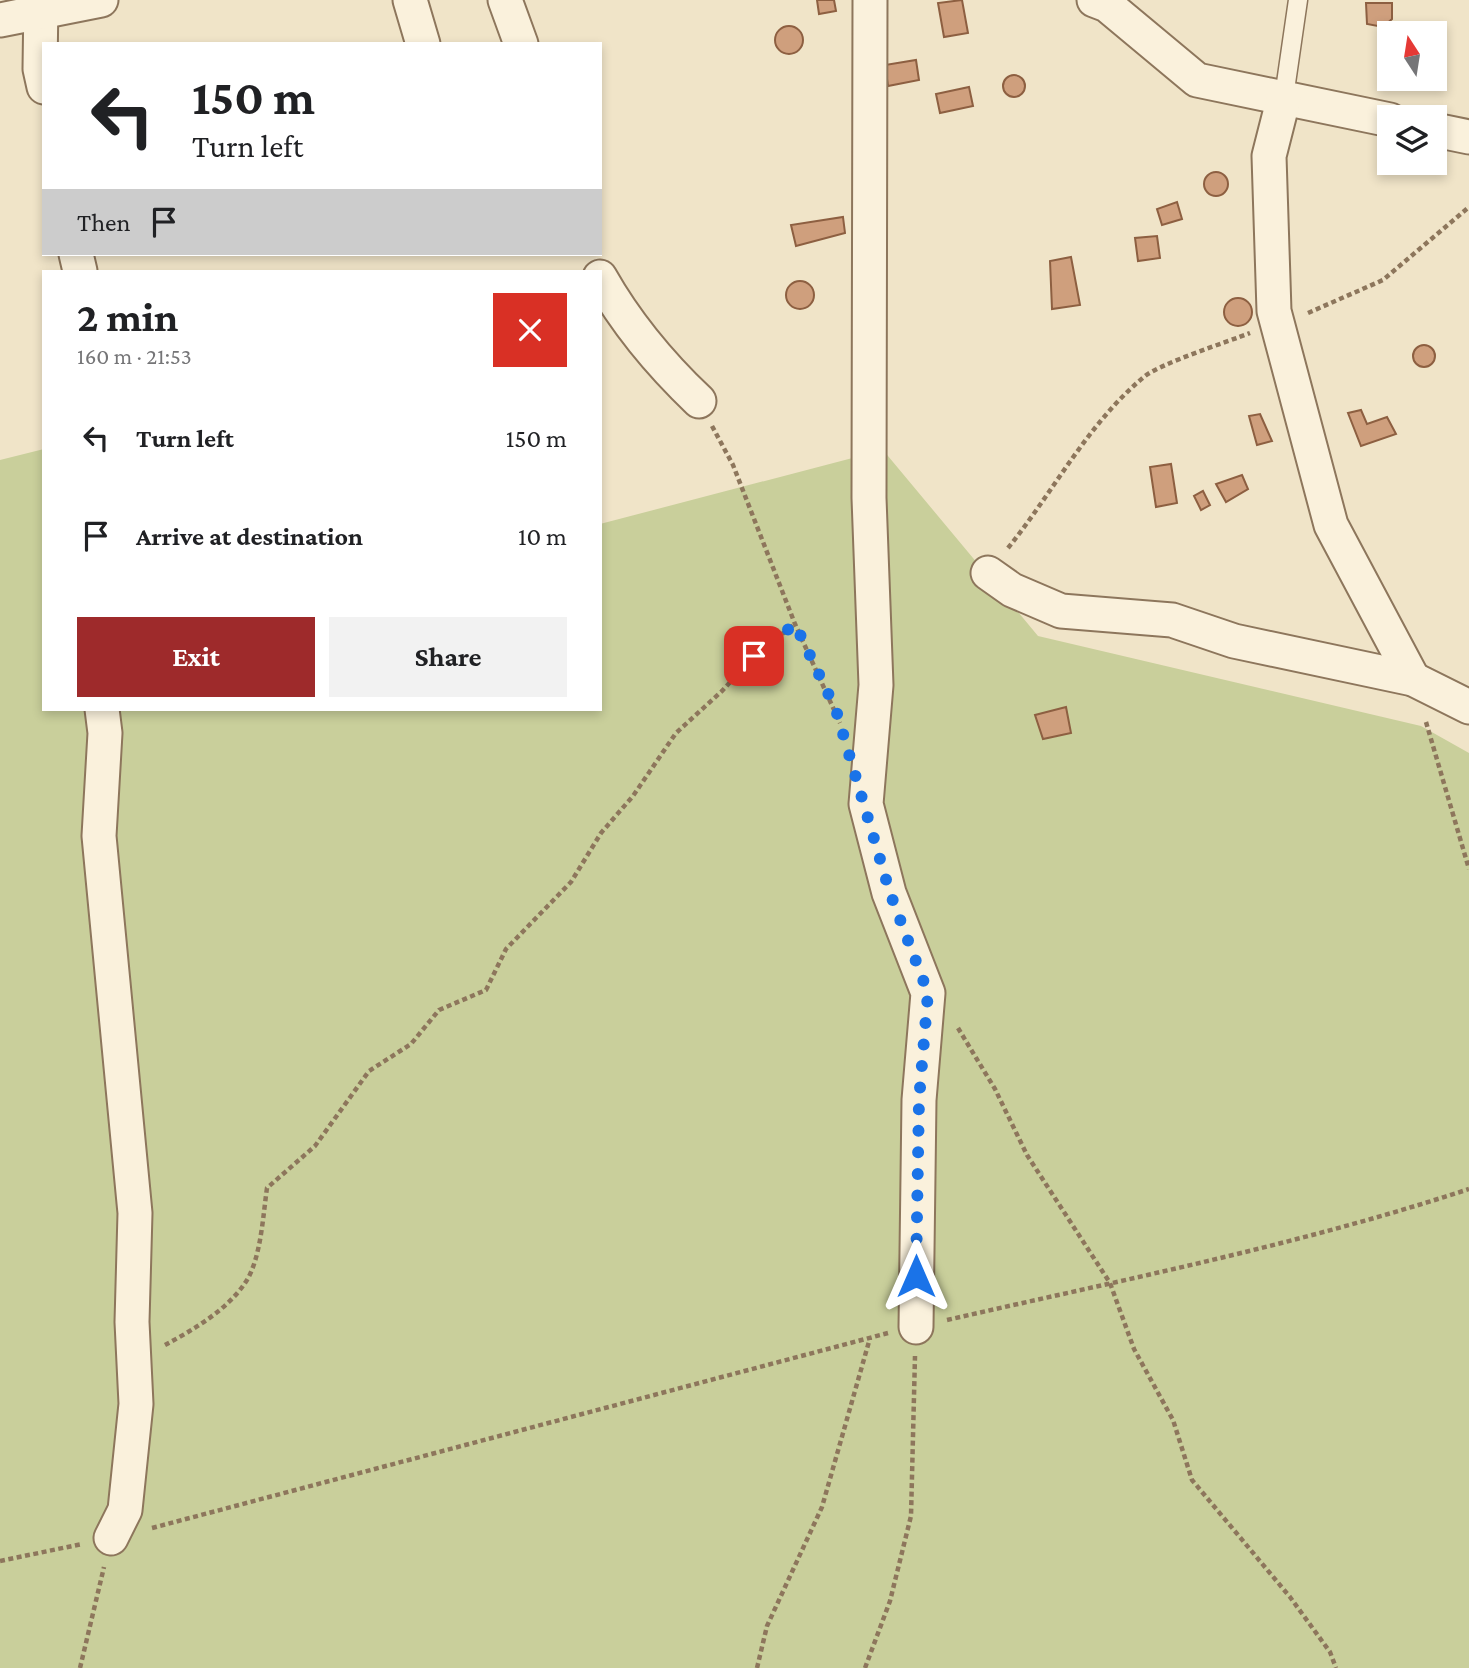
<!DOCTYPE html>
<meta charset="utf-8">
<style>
:root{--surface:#fff;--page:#f2f2f2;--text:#202124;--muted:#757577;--accent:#9e2a2b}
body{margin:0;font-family:"Crimson Pro",serif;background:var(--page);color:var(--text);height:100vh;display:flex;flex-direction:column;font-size:26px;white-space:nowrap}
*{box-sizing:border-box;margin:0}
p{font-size:23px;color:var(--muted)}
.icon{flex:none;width:38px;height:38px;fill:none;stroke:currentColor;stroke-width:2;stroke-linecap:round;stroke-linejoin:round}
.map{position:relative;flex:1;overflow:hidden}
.sheet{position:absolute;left:42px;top:270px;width:560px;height:441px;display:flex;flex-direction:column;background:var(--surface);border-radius:0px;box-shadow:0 4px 10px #0003}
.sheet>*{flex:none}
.hud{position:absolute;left:42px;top:42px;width:560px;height:214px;border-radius:0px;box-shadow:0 4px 10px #0003;background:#fff;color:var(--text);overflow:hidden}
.needle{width:46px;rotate:348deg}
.controls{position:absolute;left:1377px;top:21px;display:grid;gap:14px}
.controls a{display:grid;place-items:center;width:70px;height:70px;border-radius:0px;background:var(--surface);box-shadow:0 4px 10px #0003;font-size:35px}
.pin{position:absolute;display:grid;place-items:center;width:60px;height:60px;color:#fff;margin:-30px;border-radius:14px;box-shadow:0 4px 10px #0006}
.me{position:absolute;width:77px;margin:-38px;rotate:0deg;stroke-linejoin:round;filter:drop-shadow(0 0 5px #0008)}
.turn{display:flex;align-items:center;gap:24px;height:147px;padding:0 35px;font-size:32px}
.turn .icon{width:91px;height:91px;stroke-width:2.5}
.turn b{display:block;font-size:49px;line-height:60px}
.then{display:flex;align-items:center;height:66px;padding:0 35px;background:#0003;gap:14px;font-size:26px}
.round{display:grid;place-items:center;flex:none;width:74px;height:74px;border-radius:0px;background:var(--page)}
.headline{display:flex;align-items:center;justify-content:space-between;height:119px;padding:0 35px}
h1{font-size:42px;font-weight:700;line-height:52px}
.cta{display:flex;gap:14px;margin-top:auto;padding:14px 35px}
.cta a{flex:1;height:80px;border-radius:0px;background:var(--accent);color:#fff;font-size:28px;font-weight:700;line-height:80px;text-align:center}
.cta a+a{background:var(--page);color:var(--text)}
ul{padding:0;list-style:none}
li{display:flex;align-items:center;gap:21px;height:98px;padding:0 35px}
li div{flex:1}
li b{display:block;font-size:26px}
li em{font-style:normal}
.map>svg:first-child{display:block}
.green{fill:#c9cf9b}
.building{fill:#cf9f7d;stroke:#8d5f41;stroke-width:2}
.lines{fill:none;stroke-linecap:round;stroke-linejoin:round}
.lane-casing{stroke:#8d765c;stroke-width:21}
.street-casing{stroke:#8d765c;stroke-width:37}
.path{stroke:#8d765c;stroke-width:4.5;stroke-dasharray:5 3.5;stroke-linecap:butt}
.lane{stroke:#faf1dc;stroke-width:18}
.street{stroke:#faf1dc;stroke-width:33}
.route{stroke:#1a73e8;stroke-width:12;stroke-dasharray:0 21.6}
</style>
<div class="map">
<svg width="1469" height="1668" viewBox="0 0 1469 1668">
<rect width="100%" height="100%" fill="#f0e4c8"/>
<path class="green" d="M44,449v260h556v-185l283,-74 155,186 383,90 48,27v915h-1469v-1208z"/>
<g class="building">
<path d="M817,0h17l2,11 -17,3z"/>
<path d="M962,0l6,33 -24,4 -6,-34z"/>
<path d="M1366,3h26v16l-9,8 -16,-3z"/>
<circle cx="789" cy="40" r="14"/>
<path d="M916,60l3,20 -31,6 -3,-21z"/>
<circle cx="1014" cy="86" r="11"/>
<path d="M969,87l4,19 -33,7 -4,-19z"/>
<circle cx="1216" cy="184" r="12"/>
<path d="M1177,202l5,17 -20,6 -5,-16z"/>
<path d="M843,217l2,16 -49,13 -5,-21z"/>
<path d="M1157,236l3,22 -22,3 -3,-23z"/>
<path d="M1071,257l9,48 -28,4 -2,-48z"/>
<circle cx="800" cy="295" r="14"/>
<circle cx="1238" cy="312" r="14"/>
<circle cx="1424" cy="356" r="11"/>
<path d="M1361,410l6,14 20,-7 9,17 -35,12 -13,-33z"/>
<path d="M1260,414l12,27 -15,4 -8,-29z"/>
<path d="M1171,464l6,39 -21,4 -6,-40z"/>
<path d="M1242,475l6,14 -22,13 -10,-18z"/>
<path d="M1203,491l7,14 -9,5 -7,-14z"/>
<path d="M1066,707l5,26 -28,6 -8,-24z"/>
</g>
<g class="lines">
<defs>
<path id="lane" d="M1284,97l14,-97"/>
<g id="street">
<path d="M41,0l-1,69 4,18"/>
<path d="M410,0l13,44"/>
<path d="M505,0l16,44"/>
<path d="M870,0l-1,498 7,187 -10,119 23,89 39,100 -9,107 -3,227"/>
<path d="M1094,0l13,5 90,75 193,40"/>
<path d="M0,20l101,-20"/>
<path d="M1284,97l-15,59 5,155 57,214 82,154"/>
<path d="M1435,130l34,7"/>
<path d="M76,254l4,17"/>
<path d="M600,277c26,46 61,88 99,124"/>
<path d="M988,573l24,17 49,21 111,9 62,21 179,38 56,28"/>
<path d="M102,709l3,24 -6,103 36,377 -3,109 4,82 -11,106 -14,28"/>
</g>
</defs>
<use href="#lane" class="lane-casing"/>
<use href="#street" class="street-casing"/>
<g class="path">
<path d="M1308,313l75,-33 86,-73"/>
<path d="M712,426l21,39 62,159 45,99"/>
<path d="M1008,548c46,-57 80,-125 137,-172 17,-13 82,-34 105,-43"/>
<path d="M1426,722l43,147"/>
<path d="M958,1028l37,61 32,66 83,128 24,66 39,71 19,60 98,117 40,55 6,16"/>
<path d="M947,1320c175,-40 352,-75 522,-131"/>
<path d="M165,1345c28,-15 62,-35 80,-62 16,-23 18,-68 22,-95l48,-42 54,-75 42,-27 28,-34 47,-20 20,-41 65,-67 30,-49 32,-37 43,-63 46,-42 32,-35 41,-32"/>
<path d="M152,1528l736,-195"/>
<path d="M0,1561l82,-17"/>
<path d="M80,1668l24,-101"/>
<path d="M757,1668l10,-42 55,-119 48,-169"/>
<path d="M865,1668l25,-67 21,-85 4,-160"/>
</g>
<use href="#lane" class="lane"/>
<use href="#street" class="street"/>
</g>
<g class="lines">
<path class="route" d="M754,656l41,-32 41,86 54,183 38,100 -9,107 -3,176"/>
</g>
</svg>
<div class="controls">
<a><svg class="needle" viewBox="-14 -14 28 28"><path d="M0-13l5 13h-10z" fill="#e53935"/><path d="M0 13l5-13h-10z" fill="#757577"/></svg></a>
<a><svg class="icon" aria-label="layers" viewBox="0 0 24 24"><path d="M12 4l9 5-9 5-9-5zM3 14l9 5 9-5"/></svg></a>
</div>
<div class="pin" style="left:754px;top:656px;background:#d93025"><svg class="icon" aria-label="arrive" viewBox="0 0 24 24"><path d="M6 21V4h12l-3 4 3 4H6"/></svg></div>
<svg class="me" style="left:916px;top:1276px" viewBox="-20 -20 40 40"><path d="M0-17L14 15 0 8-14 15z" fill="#1a73e8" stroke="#fff" stroke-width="4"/></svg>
<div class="hud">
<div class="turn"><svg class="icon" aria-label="left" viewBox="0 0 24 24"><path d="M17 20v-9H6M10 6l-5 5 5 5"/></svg><div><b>150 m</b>Turn left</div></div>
<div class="then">Then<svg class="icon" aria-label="arrive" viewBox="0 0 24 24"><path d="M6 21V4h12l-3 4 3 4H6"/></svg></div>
</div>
<section class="sheet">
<div class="headline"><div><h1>2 min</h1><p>160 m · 21:53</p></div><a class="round" style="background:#d93025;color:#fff"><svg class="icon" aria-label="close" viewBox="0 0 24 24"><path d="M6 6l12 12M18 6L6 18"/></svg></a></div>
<ul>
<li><svg class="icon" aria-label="left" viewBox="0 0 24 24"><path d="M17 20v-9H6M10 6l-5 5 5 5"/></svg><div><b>Turn left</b></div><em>150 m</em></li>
<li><svg class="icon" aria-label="arrive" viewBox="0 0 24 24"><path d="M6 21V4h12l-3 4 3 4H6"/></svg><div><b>Arrive at destination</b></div><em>10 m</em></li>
</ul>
<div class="cta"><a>Exit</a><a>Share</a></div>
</section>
</div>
